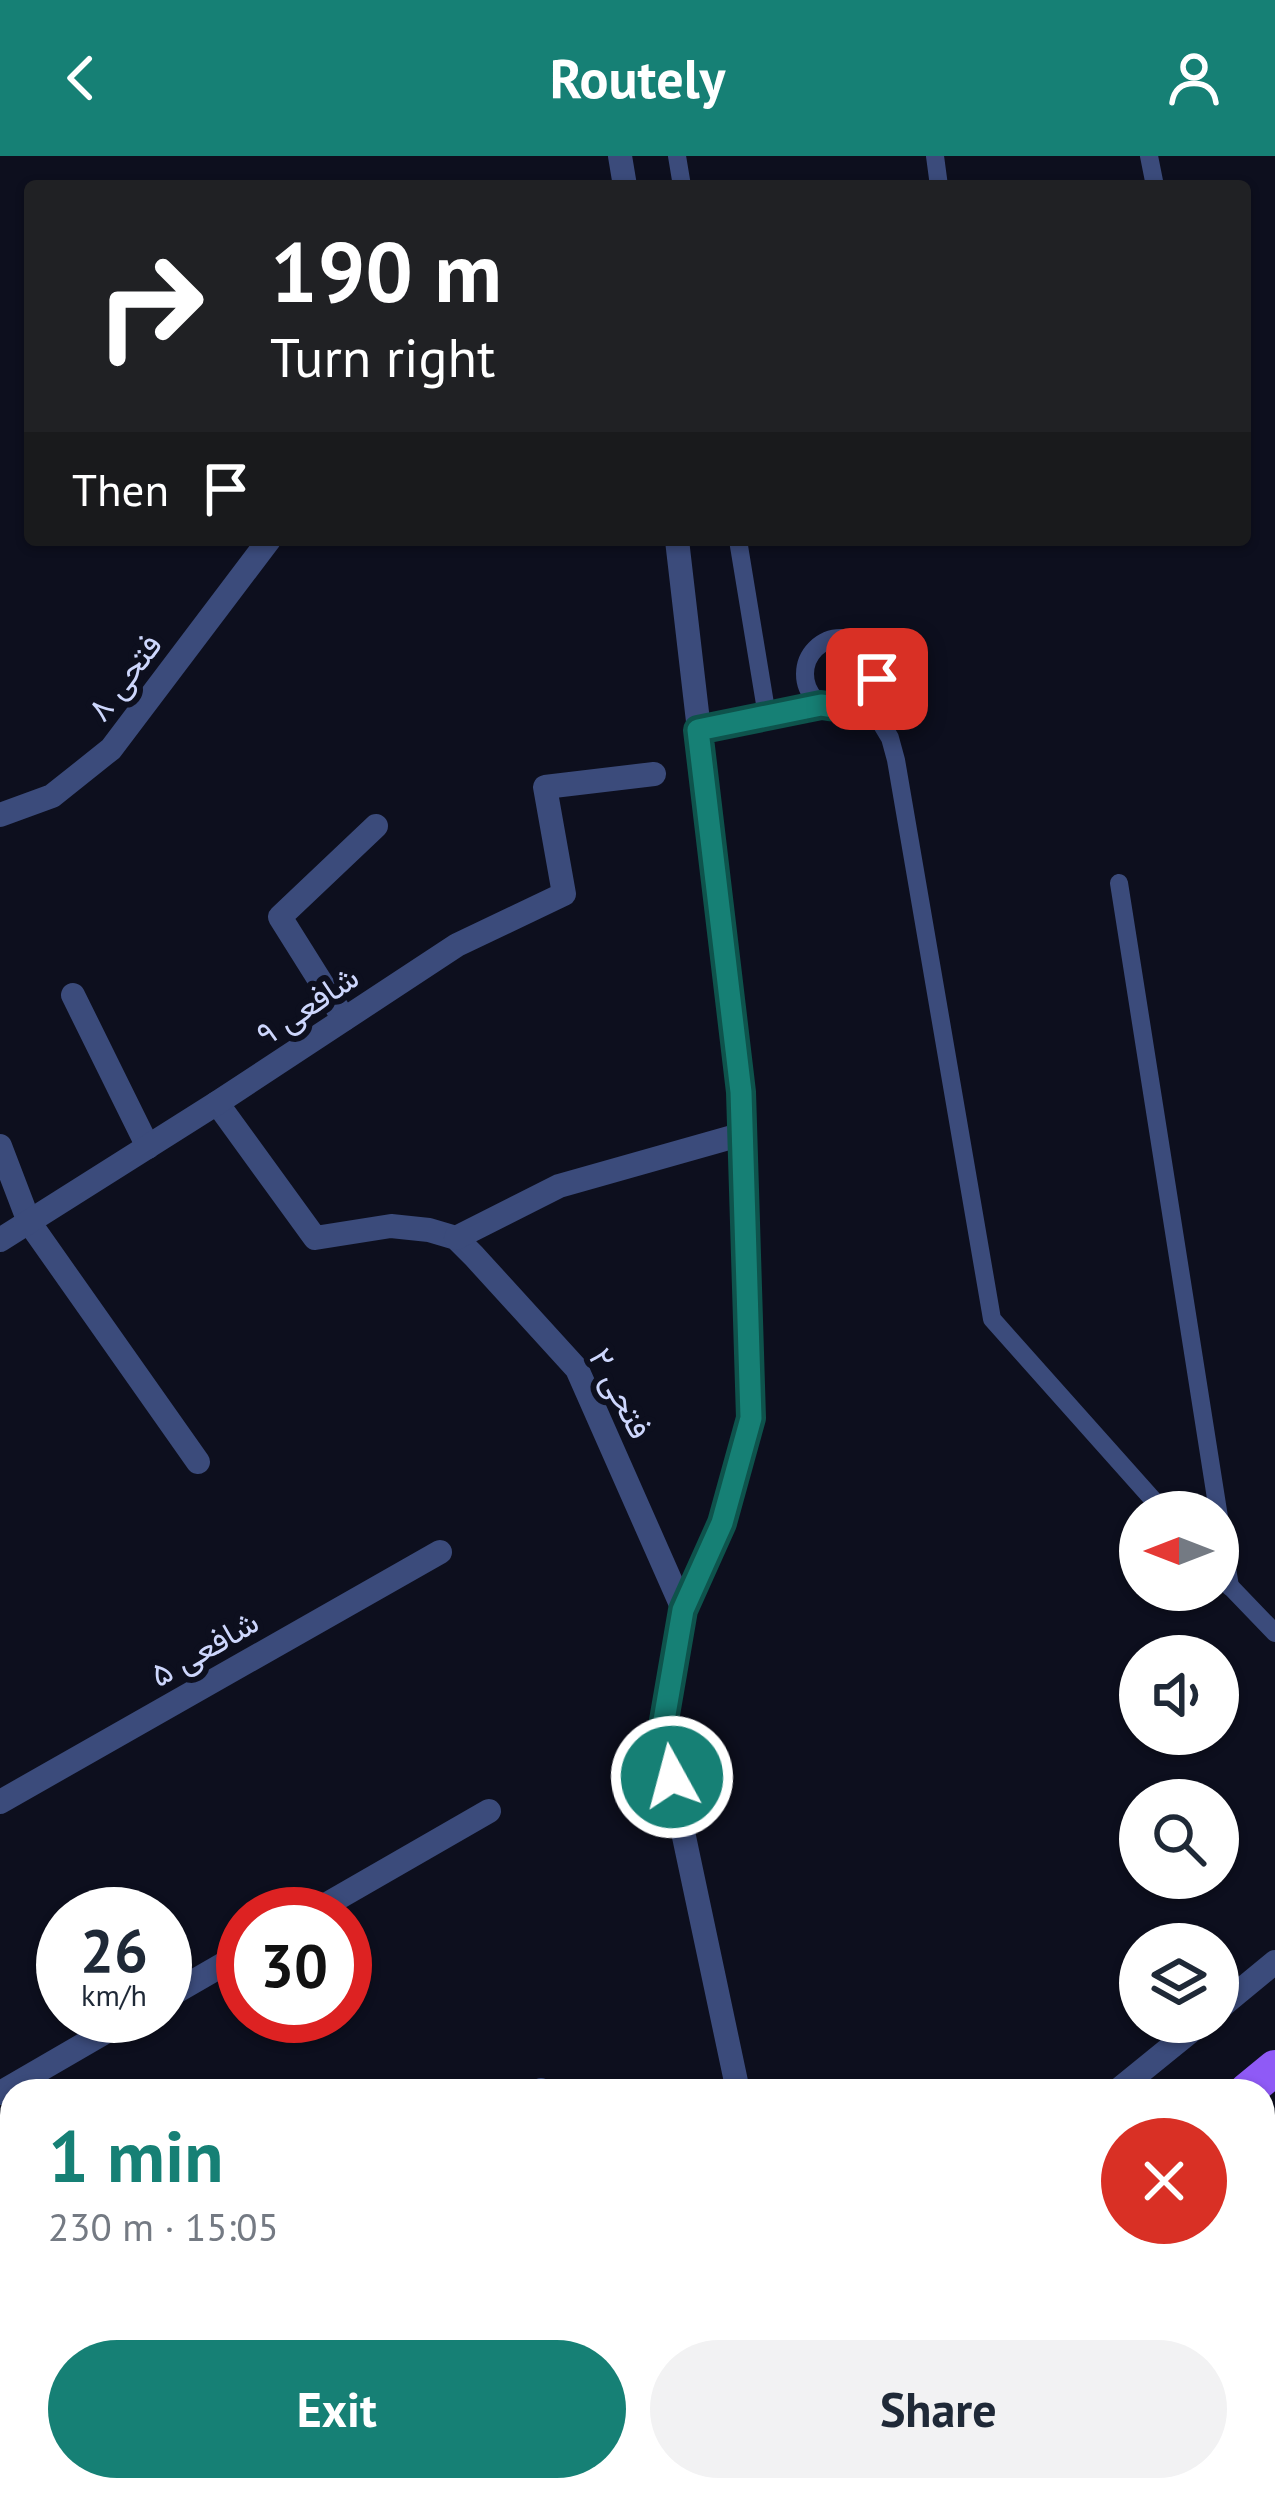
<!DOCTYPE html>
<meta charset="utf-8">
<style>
:root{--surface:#fff;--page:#f2f2f3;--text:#1f2937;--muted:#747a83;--accent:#168075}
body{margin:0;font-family:"PT Sans",Vazirmatn,sans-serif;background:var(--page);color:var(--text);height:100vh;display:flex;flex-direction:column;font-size:45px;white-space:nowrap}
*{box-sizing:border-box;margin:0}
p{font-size:39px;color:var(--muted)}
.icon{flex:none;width:66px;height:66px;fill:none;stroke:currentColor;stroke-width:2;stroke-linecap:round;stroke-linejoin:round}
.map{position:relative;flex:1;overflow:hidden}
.side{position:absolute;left:0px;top:1923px;width:1275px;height:423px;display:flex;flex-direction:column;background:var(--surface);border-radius:36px 36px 0 0;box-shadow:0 3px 9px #0004}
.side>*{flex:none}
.banner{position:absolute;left:24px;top:24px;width:1227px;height:366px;border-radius:12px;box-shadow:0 3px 9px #0004;background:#202124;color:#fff;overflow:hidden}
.needle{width:78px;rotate:270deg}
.tools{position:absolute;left:1119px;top:1335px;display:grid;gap:24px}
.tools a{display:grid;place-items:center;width:120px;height:120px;border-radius:50%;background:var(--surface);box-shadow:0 3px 9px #0004;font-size:60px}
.speed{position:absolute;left:36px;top:1731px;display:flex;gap:24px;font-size:60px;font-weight:700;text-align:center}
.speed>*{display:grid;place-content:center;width:156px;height:156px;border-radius:50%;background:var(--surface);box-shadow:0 3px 9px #0004;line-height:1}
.speed small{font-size:30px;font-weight:400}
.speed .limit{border:18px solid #d22;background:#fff;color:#111}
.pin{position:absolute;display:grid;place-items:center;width:102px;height:102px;color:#fff;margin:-51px;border-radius:24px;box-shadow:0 6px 18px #0006}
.me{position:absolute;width:132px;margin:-66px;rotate:353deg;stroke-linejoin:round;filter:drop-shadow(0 0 9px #0008)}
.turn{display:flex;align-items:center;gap:42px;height:252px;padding:0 48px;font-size:54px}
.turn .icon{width:156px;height:156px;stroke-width:2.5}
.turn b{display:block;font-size:84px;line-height:102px}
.then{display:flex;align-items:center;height:114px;padding:0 48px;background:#0003;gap:24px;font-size:45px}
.round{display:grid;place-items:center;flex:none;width:126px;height:126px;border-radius:63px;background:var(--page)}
.headline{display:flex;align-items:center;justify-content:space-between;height:204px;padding:0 48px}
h1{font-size:72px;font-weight:700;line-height:90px;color:var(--accent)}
.cta{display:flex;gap:24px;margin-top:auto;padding:24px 48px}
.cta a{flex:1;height:138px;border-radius:72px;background:var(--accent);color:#fff;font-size:48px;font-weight:700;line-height:138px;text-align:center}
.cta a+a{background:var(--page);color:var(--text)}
header{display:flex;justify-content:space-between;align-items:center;height:156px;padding:0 48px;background:var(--accent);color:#fff;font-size:54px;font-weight:700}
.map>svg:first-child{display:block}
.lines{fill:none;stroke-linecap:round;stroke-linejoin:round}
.lane{stroke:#3b4b7b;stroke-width:18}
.street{stroke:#3b4b7b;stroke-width:24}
.primary{stroke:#8f5af6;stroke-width:36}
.route-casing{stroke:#0e534c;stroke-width:30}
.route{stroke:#168075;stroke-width:21}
.labels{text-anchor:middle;stroke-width:12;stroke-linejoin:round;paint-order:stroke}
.street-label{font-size:33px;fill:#cdd6fc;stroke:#0d0f1e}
</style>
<header><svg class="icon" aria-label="back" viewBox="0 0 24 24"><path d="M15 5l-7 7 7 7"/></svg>Routely<svg class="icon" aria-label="person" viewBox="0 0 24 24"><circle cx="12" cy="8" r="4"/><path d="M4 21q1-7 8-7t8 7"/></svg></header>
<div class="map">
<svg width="1275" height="2345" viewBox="0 0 1275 2345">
<rect width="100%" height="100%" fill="#0d0f1e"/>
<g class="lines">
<g class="lane">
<path d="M677,0l5,30"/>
<path d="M935,0l4,30"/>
<path d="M1149,0l6,30"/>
<path d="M738,384l29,176"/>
<circle cx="841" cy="518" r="36"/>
<path d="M866,542l24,40 6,22 96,559 172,193"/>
<path d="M698,574l123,-25"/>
<path d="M1119,727l111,704"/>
<path d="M1224,1424l51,53"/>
</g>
<g class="street">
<path d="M620,0l5,30"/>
<path d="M677,384l64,552 10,326 -29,105 -39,86 -21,124 76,358"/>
<path d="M0,659l52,-19 59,-47 158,-209"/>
<path d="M73,839l75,152"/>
<path d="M344,863l-64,-102 96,-91"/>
<path d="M217,947l98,135 76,-12 38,4 27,8 18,18 103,113 106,240"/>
<path d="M0,990l29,76 169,240"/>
<path d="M456,1082l103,-52 184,-52"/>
<path d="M0,1084l217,-137 240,-158 107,-51 -19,-107 109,-13"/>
<path d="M0,1646l440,-250"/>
<path d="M310,1758l179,-103"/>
<path d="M165,1842l78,-45"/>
<path d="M1218,1853l57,-47"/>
<path d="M540,1935l1,-1"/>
<path d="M1117,1935l85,-69"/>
<path d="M0,1937l133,-77"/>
<path d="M0,2135l12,20"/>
<path d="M1263,2152l12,54"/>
<path d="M119,2334l7,11"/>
</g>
<g class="primary">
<path d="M1247,1935l28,-23"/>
<path d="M1263,2023l12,-10"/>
<path d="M705,2345l17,-11"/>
<path d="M838,2345l17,-11"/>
</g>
</g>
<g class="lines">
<defs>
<path id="route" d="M672,1621l-10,-45 21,-122 39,-87 29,-105 -10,-326 -43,-362 123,-25 28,4 23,-16 5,-14"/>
</defs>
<use href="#route" class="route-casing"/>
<use href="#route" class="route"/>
</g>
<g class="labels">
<g class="street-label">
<text transform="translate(124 521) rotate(-53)" y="12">فتحی ۸</text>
<text transform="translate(307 849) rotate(-34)" y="12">شافعی ۹</text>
<text transform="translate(621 1237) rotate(62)" y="12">فتحی ۲</text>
<text transform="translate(204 1492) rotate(-30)" y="12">شافعی ۵</text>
</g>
</g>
</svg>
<div class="tools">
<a><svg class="needle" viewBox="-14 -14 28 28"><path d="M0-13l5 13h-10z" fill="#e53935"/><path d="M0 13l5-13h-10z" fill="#747a83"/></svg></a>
<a><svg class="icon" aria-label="sound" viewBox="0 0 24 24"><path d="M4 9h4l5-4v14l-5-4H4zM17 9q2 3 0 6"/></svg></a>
<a><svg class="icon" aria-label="search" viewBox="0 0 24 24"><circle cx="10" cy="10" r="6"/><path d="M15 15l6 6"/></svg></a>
<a><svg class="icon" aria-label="layers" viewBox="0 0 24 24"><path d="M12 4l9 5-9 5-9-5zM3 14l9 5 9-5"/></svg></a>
</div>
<div class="speed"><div>26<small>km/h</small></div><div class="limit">30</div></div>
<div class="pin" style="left:877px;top:523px;background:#d93025"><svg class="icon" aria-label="arrive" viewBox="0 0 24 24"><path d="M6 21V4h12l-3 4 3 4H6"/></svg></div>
<svg class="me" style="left:672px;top:1621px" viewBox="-20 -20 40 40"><circle r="17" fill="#168075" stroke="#fff" stroke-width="3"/><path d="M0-11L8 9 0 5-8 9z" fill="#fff"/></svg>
<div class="banner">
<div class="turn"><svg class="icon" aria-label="right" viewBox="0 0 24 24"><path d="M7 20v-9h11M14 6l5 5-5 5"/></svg><div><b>190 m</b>Turn right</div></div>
<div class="then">Then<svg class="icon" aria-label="arrive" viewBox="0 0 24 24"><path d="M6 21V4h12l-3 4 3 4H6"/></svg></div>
</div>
<section class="side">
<div class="headline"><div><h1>1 min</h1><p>230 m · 15:05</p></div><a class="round" style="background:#d93025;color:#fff"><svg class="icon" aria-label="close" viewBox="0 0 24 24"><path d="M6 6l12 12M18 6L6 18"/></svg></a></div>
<div class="cta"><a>Exit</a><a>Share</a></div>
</section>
</div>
